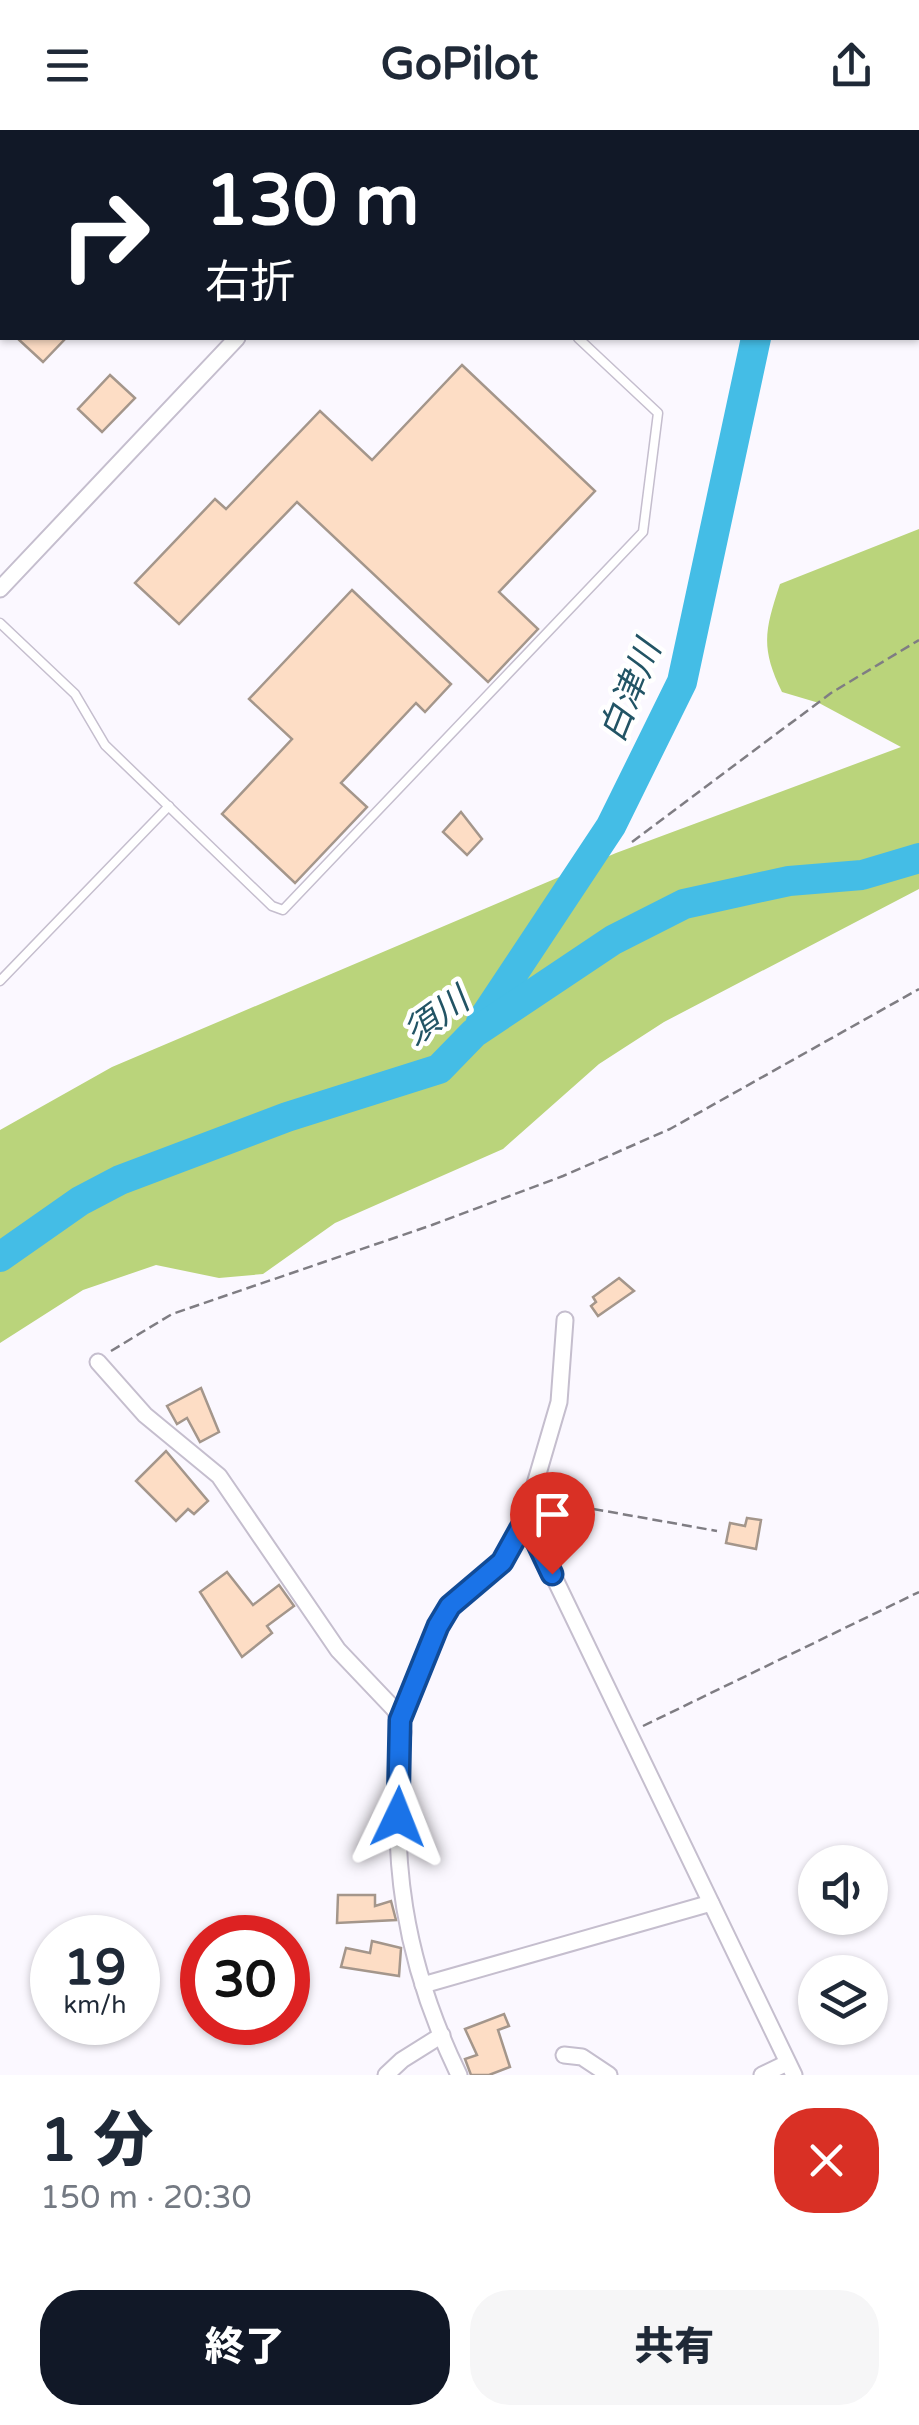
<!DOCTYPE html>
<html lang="ja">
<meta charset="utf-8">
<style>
:root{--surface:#fff;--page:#f6f6f7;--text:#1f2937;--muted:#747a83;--accent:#111827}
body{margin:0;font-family:"Varela Round","Noto Sans JP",sans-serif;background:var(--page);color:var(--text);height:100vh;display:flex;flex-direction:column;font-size:38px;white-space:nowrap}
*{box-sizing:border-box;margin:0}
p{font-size:32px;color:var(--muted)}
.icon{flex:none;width:55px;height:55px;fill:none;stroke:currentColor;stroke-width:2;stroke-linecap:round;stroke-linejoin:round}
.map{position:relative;height:1945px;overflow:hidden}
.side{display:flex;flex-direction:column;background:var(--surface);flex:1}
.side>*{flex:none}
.guide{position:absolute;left:0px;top:0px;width:920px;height:210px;box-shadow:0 2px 8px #0004;background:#111827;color:#fff;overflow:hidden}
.tools{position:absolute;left:798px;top:1715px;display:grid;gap:20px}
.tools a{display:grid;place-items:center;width:90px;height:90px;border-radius:50%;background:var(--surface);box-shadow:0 2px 8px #0004;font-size:50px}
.speed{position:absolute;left:30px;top:1785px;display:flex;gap:20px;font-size:50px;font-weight:700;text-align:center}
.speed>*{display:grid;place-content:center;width:130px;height:130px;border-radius:50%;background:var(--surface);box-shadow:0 2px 8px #0004;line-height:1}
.speed small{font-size:25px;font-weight:400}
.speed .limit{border:15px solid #d22;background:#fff;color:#111}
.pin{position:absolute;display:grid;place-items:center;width:85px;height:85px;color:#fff;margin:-102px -42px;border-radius:50% 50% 50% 0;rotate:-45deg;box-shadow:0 0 10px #0007}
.pin .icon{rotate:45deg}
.me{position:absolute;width:110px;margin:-55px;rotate:2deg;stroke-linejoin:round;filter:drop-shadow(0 0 8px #0008)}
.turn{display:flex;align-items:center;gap:35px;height:210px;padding:0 40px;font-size:45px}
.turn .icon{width:130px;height:130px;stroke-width:2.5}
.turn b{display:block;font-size:70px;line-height:85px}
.round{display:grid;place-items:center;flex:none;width:105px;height:105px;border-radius:40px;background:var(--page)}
.summary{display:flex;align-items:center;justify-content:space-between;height:170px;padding:0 40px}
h1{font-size:60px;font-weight:800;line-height:75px}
.action{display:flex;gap:20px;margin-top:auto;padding:20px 40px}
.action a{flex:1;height:115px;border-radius:40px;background:var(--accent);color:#fff;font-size:40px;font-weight:800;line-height:115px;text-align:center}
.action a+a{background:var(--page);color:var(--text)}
header{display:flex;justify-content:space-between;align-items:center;height:130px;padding:0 40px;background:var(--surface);font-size:45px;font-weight:800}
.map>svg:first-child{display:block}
.green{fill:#bad47b}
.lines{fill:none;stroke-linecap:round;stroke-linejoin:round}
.river{stroke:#44bde6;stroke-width:30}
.building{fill:#fdddc5;stroke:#a4968b;stroke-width:2.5}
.lane-casing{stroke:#c5bece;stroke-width:11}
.street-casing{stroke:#c5bece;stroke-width:19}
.path{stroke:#7f7d83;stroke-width:2.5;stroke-dasharray:10 5;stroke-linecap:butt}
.lane{stroke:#fff;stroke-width:8}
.street{stroke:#fff;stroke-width:15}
.route-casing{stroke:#114b97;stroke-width:25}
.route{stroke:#1a73e8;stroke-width:18}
.labels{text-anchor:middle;stroke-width:9;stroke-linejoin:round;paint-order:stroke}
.water-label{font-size:35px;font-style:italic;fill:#225465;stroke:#fff}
</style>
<header><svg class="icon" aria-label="menu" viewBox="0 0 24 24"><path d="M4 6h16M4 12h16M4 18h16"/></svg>GoPilot<svg class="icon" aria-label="share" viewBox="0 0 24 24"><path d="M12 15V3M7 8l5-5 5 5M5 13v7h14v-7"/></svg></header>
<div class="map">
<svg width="919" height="1945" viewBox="0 0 919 1945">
<rect width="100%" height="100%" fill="#fbf8ff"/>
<path class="green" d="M919,399v360l-255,133 -65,42 -96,85 -168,74 -72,51 -44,4 -63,-13 -73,25 -83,53v-213l112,-63 504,-214 285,-106 -82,-44 -37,-11c-22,-45 -17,-62 -2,-108z"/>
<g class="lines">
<g class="river">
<path d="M781,2v-2"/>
<path d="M918,16h1"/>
<path d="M481,892l130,-196 71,-144 74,-344"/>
<path d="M0,1127l80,-56 40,-21 167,-63 152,-48 35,-36 139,-93 71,-36 105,-23 73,-6 57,-17"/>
</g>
</g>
<g class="building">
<path d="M17,208h49l-23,24z"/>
<path d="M462,235l133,126 -96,101 39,37 -50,53 -191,-180 -118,122 -44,-41 80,-84 11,10 94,-98 52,49z"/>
<path d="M110,245l25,23 -33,34 -24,-23z"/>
<path d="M352,460l99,94 -26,28 -9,-9 -75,80 26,24 -72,76 -73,-69 70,-75 -43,-40z"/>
<path d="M461,682l21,27 -15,16 -24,-23z"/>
<path d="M619,1148l15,13 -36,25 -7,-10 5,-4 -3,-5z"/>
<path d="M201,1258l18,44 -19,10 -13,-24 -10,6 -10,-18z"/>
<path d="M166,1321l42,50 -14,13 -6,-5 -12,12 -40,-40z"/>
<path d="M747,1388l14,2 -5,29 -30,-6 4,-20 15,3z"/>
<path d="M227,1442l26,33 26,-20 15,21 -27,20 5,7 -30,24 -42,-65z"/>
<path d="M338,1765h37v11l16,-5 5,19 -59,3z"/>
<path d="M372,1811l29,7 -2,28 -58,-9 5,-19 24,5z"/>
<path d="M504,1884l5,12 -11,4 12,37 -21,8h-18l-6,-16 12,-4 -12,-26z"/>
</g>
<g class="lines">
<defs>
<g id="lane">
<path d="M0,493l75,71 30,51 167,161 11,4 360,-378 15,-119 -80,-75"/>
<path d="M0,851l169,-175"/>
</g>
<g id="street">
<path d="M267,0l3,2"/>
<path d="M433,2l3,-2"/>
<path d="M0,459l237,-251"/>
<path d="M98,1232l47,53 74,61 119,174 57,60 8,22c-15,124 1,230 56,343"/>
<path d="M522,1396l15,16 257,533"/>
<path d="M400,1590l44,-106 58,-52 23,-44 34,-116 6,-82"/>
<path d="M423,1855l288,-82"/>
<path d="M564,1925l18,2 27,18"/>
<path d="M386,1945l16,-15 40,-25"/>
<path d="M762,1945l25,-12"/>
</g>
</defs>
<use href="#lane" class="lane-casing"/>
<use href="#street" class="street-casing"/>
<g class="path">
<path d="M918,41l1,-1"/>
<path d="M632,712l199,-149 88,-53"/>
<path d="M111,1221l61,-37 260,-89 131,-49 107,-47 249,-140"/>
<path d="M549,1371l168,30"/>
<path d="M643,1596l276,-134"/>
</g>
<use href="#lane" class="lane"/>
<use href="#street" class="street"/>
</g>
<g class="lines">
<defs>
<path id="route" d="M398,1687l2,-97 38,-94 12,-20 52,-44 20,-36 11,8 19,40"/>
</defs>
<use href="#route" class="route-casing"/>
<use href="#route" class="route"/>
</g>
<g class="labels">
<g class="water-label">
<text transform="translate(630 561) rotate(-68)" y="12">白津川</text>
<text transform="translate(436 886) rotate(-36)" y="12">須川</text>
</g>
</g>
</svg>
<div class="tools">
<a><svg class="icon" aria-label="sound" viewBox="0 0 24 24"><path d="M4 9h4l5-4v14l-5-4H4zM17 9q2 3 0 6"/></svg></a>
<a><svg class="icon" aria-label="layers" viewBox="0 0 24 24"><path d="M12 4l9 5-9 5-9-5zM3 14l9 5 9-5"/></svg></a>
</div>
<div class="speed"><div>19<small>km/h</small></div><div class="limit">30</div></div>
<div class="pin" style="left:552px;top:1444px;background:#d93025"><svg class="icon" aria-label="arrive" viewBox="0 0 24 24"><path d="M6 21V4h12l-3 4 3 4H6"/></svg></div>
<svg class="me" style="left:398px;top:1687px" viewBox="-20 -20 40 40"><path d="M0-17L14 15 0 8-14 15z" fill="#1a73e8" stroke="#fff" stroke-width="4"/></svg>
<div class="guide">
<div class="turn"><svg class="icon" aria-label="right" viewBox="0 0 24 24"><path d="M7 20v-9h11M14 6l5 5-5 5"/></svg><div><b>130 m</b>右折</div></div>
</div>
</div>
<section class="side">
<div class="summary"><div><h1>1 分</h1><p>150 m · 20:30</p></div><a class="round" style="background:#d93025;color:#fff"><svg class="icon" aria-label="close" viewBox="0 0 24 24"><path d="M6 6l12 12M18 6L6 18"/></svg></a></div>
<div class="action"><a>終了</a><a>共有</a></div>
</section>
